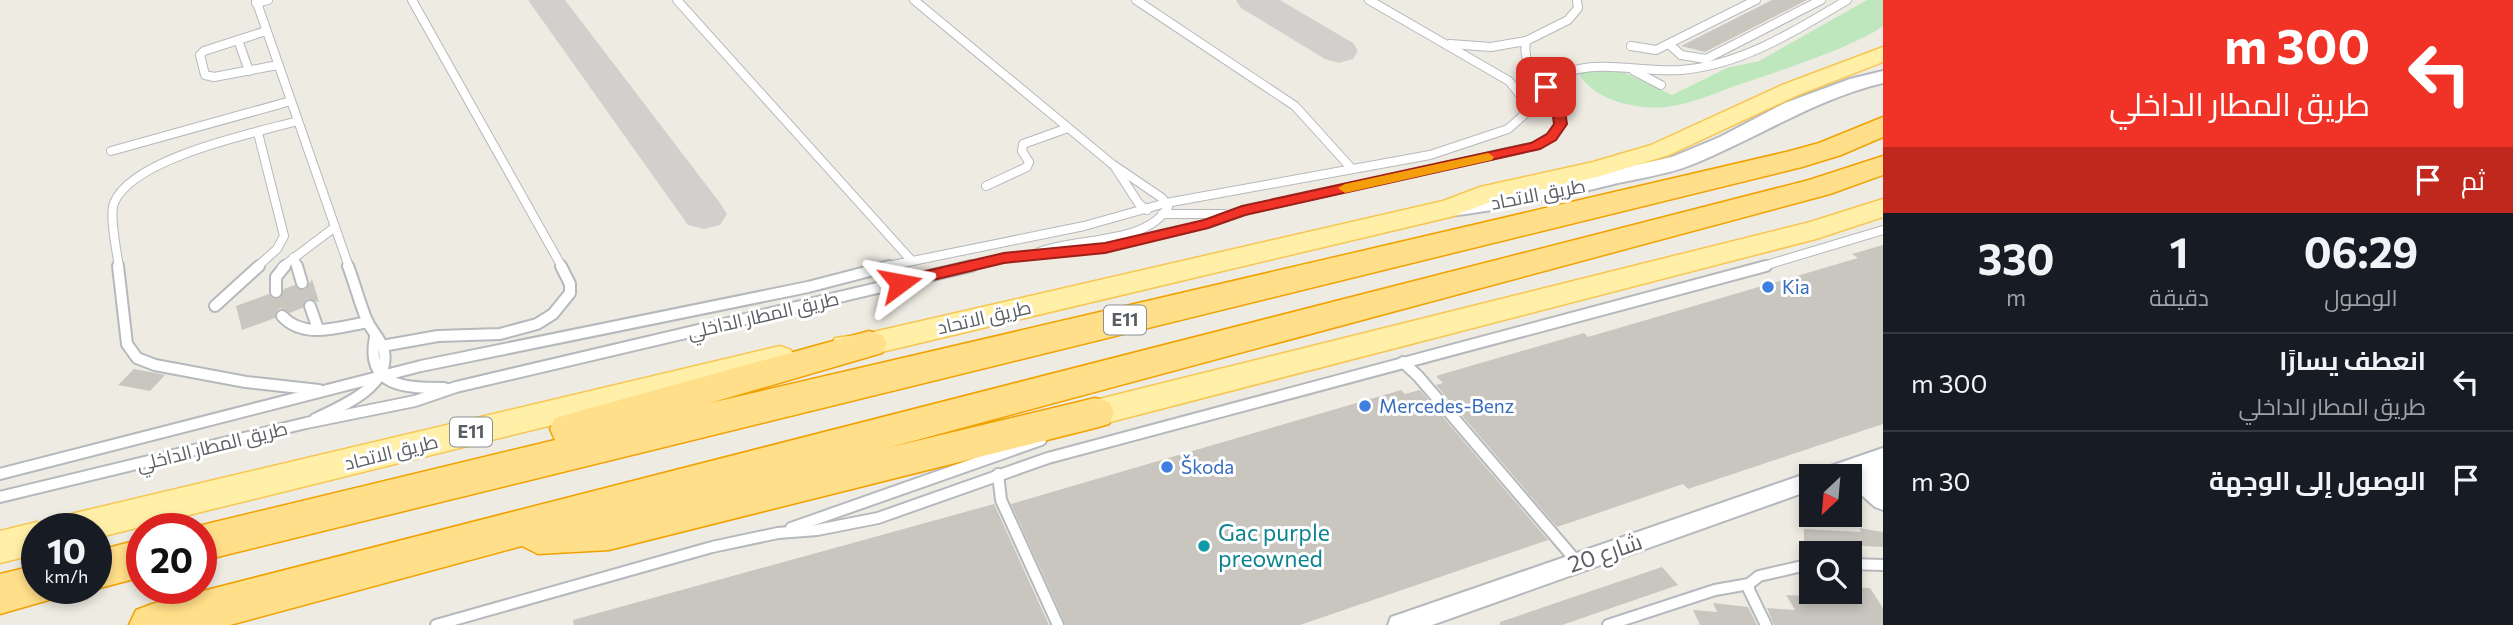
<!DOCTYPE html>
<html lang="ar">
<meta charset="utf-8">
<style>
:root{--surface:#171b24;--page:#242831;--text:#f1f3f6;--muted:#9ea1a6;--line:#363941}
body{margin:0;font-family:Commissioner,Cairo,sans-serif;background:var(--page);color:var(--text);direction:rtl;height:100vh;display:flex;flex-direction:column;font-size:26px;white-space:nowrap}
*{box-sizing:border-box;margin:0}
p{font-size:23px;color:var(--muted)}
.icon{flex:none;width:38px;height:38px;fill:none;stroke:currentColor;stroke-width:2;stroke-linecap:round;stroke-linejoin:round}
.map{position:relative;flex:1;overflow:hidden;direction:ltr}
.panel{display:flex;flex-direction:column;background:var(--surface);width:630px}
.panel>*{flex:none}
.top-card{background:#f13226;color:#fff;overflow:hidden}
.needle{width:46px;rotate:206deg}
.tools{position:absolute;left:1799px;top:464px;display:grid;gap:14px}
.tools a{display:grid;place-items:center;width:63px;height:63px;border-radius:0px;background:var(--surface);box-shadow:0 4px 10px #0003;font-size:35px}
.speed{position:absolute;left:21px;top:513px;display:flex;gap:14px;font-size:35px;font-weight:700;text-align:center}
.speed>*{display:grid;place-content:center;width:91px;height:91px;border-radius:50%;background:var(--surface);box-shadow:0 4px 10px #0003;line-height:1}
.speed small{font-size:18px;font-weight:400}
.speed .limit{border:10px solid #d22;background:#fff;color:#111}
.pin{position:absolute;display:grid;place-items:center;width:60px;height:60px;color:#fff;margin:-30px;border-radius:14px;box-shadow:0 4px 10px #0006}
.me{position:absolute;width:77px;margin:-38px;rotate:77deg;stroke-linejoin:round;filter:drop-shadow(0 0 5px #0008)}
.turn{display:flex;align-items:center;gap:24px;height:147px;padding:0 28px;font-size:32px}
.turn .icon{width:91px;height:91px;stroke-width:2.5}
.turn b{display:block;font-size:49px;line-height:60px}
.then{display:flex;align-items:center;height:66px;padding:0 28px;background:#0003;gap:14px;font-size:26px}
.eta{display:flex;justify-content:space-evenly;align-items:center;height:119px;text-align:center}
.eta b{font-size:42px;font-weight:700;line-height:49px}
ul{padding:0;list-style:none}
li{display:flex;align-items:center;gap:21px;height:98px;padding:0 28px;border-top:2px solid var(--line)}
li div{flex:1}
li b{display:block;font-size:26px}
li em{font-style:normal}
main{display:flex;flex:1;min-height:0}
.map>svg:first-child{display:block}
.green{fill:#bee7be}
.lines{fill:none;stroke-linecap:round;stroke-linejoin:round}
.taxiway{fill:#d1d0cc;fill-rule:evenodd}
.building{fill:#c9c6bf}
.service-far1-casing{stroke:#b5b9bd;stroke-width:10}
.service-casing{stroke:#b5b9bd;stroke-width:14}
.minor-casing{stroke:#b5b9bd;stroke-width:4}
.secondary-casing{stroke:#b6bac0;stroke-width:4}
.primary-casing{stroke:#f7c652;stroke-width:3}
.motorway-casing{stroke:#f1a100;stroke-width:3}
.service-far1{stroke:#fff;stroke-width:8}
.service{stroke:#fff;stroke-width:10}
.minor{fill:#fff;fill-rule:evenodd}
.secondary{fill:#fff;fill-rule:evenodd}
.primary{fill:#ffefa7;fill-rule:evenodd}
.motorway{fill:#ffdf89;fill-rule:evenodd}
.route{fill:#f13226;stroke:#9d2019;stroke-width:2}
.slow{fill:#f59e0b}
.shop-dot{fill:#3f7fe0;stroke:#fff;stroke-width:2.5}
.culture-dot{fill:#0f9aa8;stroke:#fff;stroke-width:2.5}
.labels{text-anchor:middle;stroke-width:6;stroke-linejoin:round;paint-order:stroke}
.shield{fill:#fff;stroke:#8c8f92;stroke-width:2}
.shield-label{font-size:18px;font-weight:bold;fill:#5b5f64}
.street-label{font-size:19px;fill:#5b5f64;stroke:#fff}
.shop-label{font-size:19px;fill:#366cbe;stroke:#fff;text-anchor:start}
.near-culture-label{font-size:23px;fill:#0d838f;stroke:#fff;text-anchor:start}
.near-street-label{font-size:23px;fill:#5b5f64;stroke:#fff}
</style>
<main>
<section class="panel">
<div class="top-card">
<div class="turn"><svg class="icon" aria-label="left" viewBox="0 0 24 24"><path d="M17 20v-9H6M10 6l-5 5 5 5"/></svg><div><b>300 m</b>طريق المطار الداخلي</div></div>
<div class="then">ثم<svg class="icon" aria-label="arrive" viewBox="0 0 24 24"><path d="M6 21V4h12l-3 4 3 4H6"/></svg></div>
</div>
<div class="eta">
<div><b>06:29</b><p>الوصول</p></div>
<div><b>1</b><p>دقيقة</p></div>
<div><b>330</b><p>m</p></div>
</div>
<ul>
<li><svg class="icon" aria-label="left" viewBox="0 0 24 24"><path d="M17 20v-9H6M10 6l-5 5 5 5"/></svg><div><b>انعطف يسارًا</b><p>طريق المطار الداخلي</p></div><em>300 m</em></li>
<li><svg class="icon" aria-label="arrive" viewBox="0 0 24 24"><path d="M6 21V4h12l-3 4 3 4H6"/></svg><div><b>الوصول إلى الوجهة</b></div><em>30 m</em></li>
</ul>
</section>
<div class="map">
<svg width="1883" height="625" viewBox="0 0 1883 625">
<rect width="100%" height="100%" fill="#eeebe2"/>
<path class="green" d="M1867,0h16v26l-9,6c-43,23 -90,37 -136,53 -23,8 -47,19 -72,22 -28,3 -71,-6 -86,-32l4,-5h35l53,25 55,-27 32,-7z"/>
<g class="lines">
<g class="taxiway">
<path d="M528,0h37l155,203 7,11 -7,11 -16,4 -16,-4z"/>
<path d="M1236,0h44l73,43 5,8 -5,8 -14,4 -14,-4 -84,-51z"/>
</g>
</g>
<g class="building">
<path d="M1772,0h35l-102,52 -24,-6z"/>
<path d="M1883,245v179l-195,65 -5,-5 -126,43 -121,-142 7,-2 -7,-7 148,-43 4,4 270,-79 -6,-4z"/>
<path d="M312,279l7,23 -12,-3 -5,9 -12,5 -10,-5 -4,4 -1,6 -33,12 -6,-24 33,-12 4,5h6l5,-10 11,-4 5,5h5z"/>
<path d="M134,369l16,3 15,3 -15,16 -32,-6z"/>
<path d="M1401,390l4,4 15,-4 128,150 -248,85h-234l-55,-121z"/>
<path d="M994,504l55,121h-475l-1,-5z"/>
<path d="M1859,528l24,4v15l-79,-4v-14l57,3z"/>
<path d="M1662,567l16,18 -116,40h-62v-3z"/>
<path d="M1850,587l20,1 13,20v17h-109l-7,-17 28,2 -9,-15 44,2 -3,-5h23z"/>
<path d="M1713,603l35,4 9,18h-57l-7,-15 24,2z"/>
</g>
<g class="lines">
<defs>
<g id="service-far1">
<path d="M256,0l93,267"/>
<path d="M412,0l150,267"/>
<path d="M677,0l234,260"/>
<path d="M914,0l198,164 50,34 6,9c-22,38 -91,30 -129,45"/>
<path d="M1136,0l159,106 57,63"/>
<path d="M256,3l12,-3"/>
<path d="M266,31l-62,20 -4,4 5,20 9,2 64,-12"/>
<path d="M238,40l11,31"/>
<path d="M1450,44l41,3 35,-6"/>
<path d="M1669,44l12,11 25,4 115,-59"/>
<path d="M1631,46l25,4 100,-50"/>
<path d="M1634,71l27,14"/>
<path d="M1564,73c39,-14 76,0 117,-3 61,-5 114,-39 166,-70"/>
<path d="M111,151l180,-50"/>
<path d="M1115,167l24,37 8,6"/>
<path d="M986,186l41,-19 2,-5 -7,-11 1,-7 45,-16"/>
<path d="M1162,214h62"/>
<path d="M294,257l3,10"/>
<path d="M119,267c-2,-14 -10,-52 -5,-64 18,-45 140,-70 184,-82"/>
<path d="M257,267l20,-18 7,-13 -26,-103"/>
<path d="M282,267l53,-40"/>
<path d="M883,267l201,-41 82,-23 264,-48 78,-26 17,-15v-13l-16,-20 -140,-81"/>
<path d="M964,267l40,-9 101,-10 103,-24 43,-15 284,-63 20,-13 7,-12c-6,-31 -42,-46 -36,-80l42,-21 10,-12 -1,-8"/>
<path d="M1760,267l123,-37"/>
</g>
<g id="service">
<path d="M118,266l9,78 10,14 18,7 91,17 73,8"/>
<path d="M297,266l5,17"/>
<path d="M276,292v-15l9,-11"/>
<path d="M215,306l44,-40"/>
<path d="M310,306l8,23"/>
<path d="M282,316c22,24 57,11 86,6"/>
<path d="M375,337c-10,50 30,51 69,51"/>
<path d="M382,346l56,-10 62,-2 37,-10 16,-10 17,-21v-9l-9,-18"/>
<path d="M1403,362l15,14 160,187"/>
<path d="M315,419c25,-12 76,-32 69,-68 -2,-10 -11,-19 -16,-28 -8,-18 -13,-39 -20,-57"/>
<path d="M0,474l421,-108 387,-79 81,-21"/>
<path d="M998,474l3,26 57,125"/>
<path d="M0,497l306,-74 109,-22 41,-14 515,-121"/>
<path d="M791,528l250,-88"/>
<path d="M1850,564l33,1"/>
<path d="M436,625l276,-78 66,-14 39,-3 61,-12 170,-60 718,-192"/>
<path d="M1608,625l107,-35 34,-6"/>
<path d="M1766,625l-17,-35v-6l10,-8 52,-12"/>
</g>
<path id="minor" d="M1883,448v62l-8,-3 -25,-22v-9h-39v14l-379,135h-44l3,-8 9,-3 411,-142 6,2 2,-4z"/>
<path id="secondary" d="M1883,71v12c-68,16 -127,56 -192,82 -23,9 -49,13 -73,18 -56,14 -111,26 -168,33l-8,-3 -4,-5 4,-5 8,-3 61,-7 161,-36 48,-20 65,-34 65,-24z"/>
<g id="primary">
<path d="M1883,47v15l-85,33 -129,60 -72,22 -101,23 -46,17 -581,138 -23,2 -11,-3 -4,-8 4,-8 34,-5 574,-132 37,-14 113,-25 58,-17 131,-60z"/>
<path d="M1883,199v18l-67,22 -721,187 -11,-4 -5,-9 5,-9 11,-4 715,-178z"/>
<path d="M780,346l11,4 4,8 -4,8 -695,172v-10h-39l5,-11 13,-4z"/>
<path d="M37,522l13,6h-13v26l-37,9v-32z"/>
</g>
<g id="motorway">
<path d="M1883,117v20l-42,18 -39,12 -1601,394v-33h-11l365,-88 -5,-11 5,-11 314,-87 13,4 5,9 -5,9 -172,50 1076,-251 33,-9z"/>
<path d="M1883,156v19l-53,19 -943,254 208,-50 14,4 5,11 -5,11 -14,4 -486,122 -71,4 -16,-8 -292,79h-101l7,-15 16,-6 1657,-424z"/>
<path d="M142,539v38l-46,12 -3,-1h3v-37z"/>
<path d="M37,565v23h21l-6,11 -52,15v-40z"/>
</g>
</defs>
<use href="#service-far1" class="service-far1-casing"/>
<use href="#service" class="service-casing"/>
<use href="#minor" class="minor-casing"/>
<use href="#secondary" class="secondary-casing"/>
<use href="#primary" class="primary-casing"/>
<use href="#motorway" class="motorway-casing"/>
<use href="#service-far1" class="service-far1"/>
<use href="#service" class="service"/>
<use href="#minor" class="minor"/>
<use href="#secondary" class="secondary"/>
<use href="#primary" class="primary"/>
<use href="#motorway" class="motorway"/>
</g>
<path class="route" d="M1546,83c16,7 19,25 21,41l-11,16 -16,9 -295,66 -37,13 -103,25 -101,10 -104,25 -8,-5 8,-6 104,-24 101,-10 99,-23 38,-14 289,-63 16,-9 7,-10 -3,-22 -12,-15z"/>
<path class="slow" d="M1488,153l6,4 -2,3 -147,33 -7,-5 7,-4z"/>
<g class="shop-dot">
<circle cx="1768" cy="287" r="7"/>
<circle cx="1365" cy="406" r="7"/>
<circle cx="1167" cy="467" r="7"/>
</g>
<circle class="culture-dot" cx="1204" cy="546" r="7"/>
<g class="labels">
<g class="shield">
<rect x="1104" y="305.5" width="42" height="29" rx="5"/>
<rect x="450" y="417.5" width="42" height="29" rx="5"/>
</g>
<g class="shield-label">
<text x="1125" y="326">E11</text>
<text x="471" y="438">E11</text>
</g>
<g class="street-label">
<text transform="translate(1538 194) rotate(-11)" y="7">طريق الاتحاد</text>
<text transform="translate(763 315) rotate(-13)" y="7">طريق المطار الداخلي</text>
<text transform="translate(984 317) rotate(-13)" y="7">طريق الاتحاد</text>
<text transform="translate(212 446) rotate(-14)" y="7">طريق المطار الداخلي</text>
<text transform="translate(391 452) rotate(-14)" y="7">طريق الاتحاد</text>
</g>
<g class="shop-label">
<text x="1782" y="294">Kia</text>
<text x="1379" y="413">Mercedes-Benz</text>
<text x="1181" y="474">Škoda</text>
</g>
<g class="near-culture-label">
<text x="1218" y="541">Gac purple<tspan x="1218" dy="26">preowned</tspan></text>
</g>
<g class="near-street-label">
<text transform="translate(1605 553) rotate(-19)" y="8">شارع 20</text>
</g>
</g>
</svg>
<div class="tools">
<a><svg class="needle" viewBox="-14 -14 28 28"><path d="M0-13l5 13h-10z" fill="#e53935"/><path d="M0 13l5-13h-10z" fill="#9ea1a6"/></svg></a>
<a><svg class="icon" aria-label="search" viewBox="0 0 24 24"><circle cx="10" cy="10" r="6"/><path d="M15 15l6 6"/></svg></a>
</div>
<div class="speed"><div>10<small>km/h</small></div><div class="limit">20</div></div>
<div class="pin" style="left:1546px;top:87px;background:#d93025"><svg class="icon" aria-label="arrive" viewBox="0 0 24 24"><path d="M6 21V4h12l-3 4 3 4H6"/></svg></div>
<svg class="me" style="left:900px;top:283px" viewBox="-20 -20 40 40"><path d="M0-17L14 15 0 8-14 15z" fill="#f13226" stroke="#fff" stroke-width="4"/></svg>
</div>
</main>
